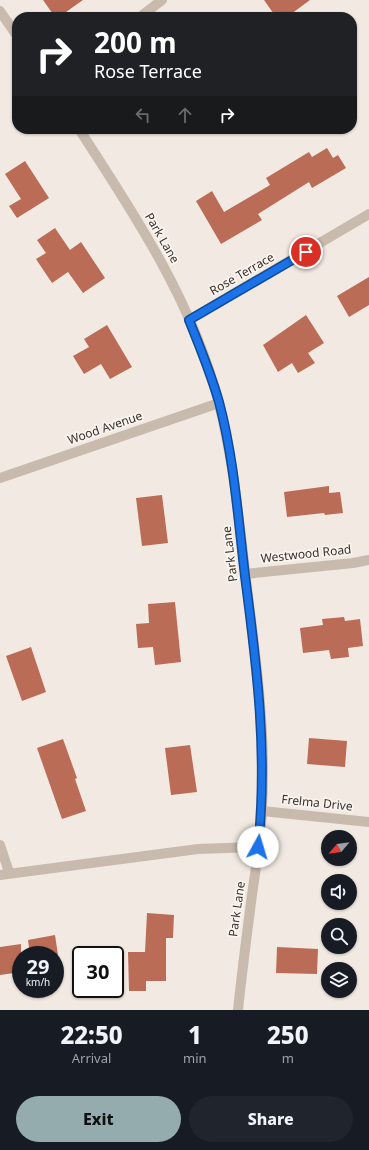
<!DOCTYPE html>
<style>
:root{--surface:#171b24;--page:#20242c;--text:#f1f3f6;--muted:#9ea1a6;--accent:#95acae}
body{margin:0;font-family:"Noto Sans",sans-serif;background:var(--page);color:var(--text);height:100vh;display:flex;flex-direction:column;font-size:15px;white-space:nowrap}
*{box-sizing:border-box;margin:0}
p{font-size:13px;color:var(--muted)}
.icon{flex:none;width:22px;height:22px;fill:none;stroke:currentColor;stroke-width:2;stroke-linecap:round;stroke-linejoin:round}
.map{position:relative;height:1010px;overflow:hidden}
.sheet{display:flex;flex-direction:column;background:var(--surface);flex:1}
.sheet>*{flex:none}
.hud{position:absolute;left:12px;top:12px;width:345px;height:122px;border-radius:16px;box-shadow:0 1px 3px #0004;background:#202124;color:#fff;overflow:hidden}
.needle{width:26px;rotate:241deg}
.fabs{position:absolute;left:321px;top:830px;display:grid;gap:8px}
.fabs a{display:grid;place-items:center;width:36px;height:36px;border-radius:50%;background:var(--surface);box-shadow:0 1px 3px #0004;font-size:20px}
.speed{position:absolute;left:12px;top:946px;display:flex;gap:8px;font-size:20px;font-weight:700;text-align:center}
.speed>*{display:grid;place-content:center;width:52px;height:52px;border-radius:50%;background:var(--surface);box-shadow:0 1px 3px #0004;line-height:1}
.speed small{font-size:10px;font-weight:400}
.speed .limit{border:2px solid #111;border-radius:6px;background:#fff;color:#111}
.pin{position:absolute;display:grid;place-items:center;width:34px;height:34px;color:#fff;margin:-17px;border:2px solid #fff;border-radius:50%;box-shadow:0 1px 4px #0007}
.me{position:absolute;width:44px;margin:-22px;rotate:6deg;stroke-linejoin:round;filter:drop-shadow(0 0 3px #0008)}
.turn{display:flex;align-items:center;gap:14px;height:84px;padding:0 16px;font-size:18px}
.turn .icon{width:52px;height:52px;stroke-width:2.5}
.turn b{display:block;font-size:28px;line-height:34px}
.lanes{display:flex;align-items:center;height:38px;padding:0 16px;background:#0003;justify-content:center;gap:20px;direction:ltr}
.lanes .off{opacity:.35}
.eta{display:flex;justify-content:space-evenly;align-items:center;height:68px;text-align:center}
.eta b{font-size:24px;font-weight:800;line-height:28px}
.cta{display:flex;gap:8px;margin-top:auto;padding:8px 16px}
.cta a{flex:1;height:46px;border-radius:24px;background:var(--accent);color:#111;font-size:16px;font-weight:800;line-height:46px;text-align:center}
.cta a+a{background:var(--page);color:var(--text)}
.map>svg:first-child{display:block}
.building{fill:#bb6c56}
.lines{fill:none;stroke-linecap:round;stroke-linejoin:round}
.minor{stroke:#c9baae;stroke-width:10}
.route-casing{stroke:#114b97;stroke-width:10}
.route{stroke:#1a73e8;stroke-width:7}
.labels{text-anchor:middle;stroke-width:3.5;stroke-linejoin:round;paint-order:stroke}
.street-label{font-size:12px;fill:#39302c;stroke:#f9f4ee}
</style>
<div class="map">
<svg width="369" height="1010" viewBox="0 0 369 1010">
<rect width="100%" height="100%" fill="#f2eae2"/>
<g class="building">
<path d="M43,0h40l-24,17h-4z"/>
<path d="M264,0h46l-23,17h-11z"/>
<path d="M327,148l6,10 5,-3 8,13 -34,20 -3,-6 -51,32 4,6 -41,24 -25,-43 16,-10 12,21 46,-27 -4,-7 43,-26 3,5z"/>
<path d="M25,161l24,37 -32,20 -8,-12 12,-7 -16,-25z"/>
<path d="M55,228l15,22 11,-8 24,36 -22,15 -15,-21 -16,11 -16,-24 10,-6 -9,-13z"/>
<path d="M369,277v28l-20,12 -12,-21z"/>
<path d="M306,315l18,28 -16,10 7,10 -17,10 -6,-10 -14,9 -15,-27z"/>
<path d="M107,325l25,42 -22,12 -9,-15 -17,10 -11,-18 16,-9 -5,-8z"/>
<path d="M329,486v7l11,-1 3,21 -18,2 -1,-2 -37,4 -3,-25z"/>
<path d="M162,495l6,48 -26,3 -6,-48z"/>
<path d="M175,602l6,60 -26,3 -2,-18 -15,1 -2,-24 13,-1 -1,-19z"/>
<path d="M344,617l1,4 15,-2 3,27 -15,2 1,9 -18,2 -2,-9 -26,3 -3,-25 23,-3 -1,-6z"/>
<path d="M31,647l15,45 -24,9 -16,-45z"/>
<path d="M309,738l38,3 -2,26 -38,-3z"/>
<path d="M63,739l14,39 -2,1 11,32 -24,8 -25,-71z"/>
<path d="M190,745l7,47 -26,3 -6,-47z"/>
<path d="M147,913l27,2 -1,23h-7v43h-20v10h-17l-1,-39h17z"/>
<path d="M55,935l3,20h-28l-2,-15z"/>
<path d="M21,944v28l-21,3v-28z"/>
<path d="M277,947l41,2 -1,25 -41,-1z"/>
</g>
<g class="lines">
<g class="minor">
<path d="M0,11l17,25"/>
<path d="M140,17l22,-17"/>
<path d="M79,129c55,84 116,177 140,275 16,63 21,128 29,192 9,70 18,141 14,212 -1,29 -6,58 -10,87 -5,38 -10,77 -14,115"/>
<path d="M189,320l180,-106"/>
<path d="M0,478l219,-75"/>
<path d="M245,574l108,-11 16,-3"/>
<path d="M262,811l107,11"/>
<path d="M0,845l9,27"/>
<path d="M0,875l198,-26 60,-2"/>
</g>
</g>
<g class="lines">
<defs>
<path id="route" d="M258,847c10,-92 -1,-180 -13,-271 -7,-58 -11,-118 -26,-174 -8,-28 -19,-55 -30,-82l117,-68"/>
</defs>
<use href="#route" class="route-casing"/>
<use href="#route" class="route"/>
</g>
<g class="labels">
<g class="street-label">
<text transform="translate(162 238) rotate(60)" y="4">Park Lane</text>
<text transform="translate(242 274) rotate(-30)" y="4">Rose Terrace</text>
<text transform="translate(105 428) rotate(-19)" y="4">Wood Avenue</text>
<text transform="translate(230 554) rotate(-97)" y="4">Park Lane</text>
<text transform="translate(306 554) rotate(-6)" y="4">Westwood Road</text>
<text transform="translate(317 803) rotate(6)" y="4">Frelma Drive</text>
<text transform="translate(237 909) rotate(-82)" y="4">Park Lane</text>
</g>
</g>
</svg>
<div class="fabs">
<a><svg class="needle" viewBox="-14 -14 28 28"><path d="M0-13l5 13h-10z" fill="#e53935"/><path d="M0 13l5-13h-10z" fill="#9ea1a6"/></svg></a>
<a><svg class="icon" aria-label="sound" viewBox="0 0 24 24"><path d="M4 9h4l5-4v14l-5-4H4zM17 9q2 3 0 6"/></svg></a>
<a><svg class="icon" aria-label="search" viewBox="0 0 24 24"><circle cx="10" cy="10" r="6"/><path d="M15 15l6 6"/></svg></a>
<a><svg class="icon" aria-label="layers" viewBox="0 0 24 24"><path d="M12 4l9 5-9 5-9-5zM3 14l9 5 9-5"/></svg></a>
</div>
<div class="speed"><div>29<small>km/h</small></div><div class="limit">30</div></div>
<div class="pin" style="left:306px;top:252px;background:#d93025"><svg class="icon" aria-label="arrive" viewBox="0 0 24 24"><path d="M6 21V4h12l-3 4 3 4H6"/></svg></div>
<svg class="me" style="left:258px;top:847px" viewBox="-20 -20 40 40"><circle r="19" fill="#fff"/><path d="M0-13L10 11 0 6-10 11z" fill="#1a73e8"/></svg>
<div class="hud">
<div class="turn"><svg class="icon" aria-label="right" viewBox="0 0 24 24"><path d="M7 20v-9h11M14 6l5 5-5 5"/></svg><div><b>200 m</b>Rose Terrace</div></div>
<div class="lanes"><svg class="icon off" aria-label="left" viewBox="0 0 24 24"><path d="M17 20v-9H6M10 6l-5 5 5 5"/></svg><svg class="icon off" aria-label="ahead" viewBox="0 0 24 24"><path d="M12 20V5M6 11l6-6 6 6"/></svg><svg class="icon" aria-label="right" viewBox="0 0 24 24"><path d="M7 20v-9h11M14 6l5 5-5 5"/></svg></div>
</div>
</div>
<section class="sheet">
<div class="eta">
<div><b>22:50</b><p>Arrival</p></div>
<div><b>1</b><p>min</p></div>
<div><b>250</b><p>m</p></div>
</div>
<div class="cta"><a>Exit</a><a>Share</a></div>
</section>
